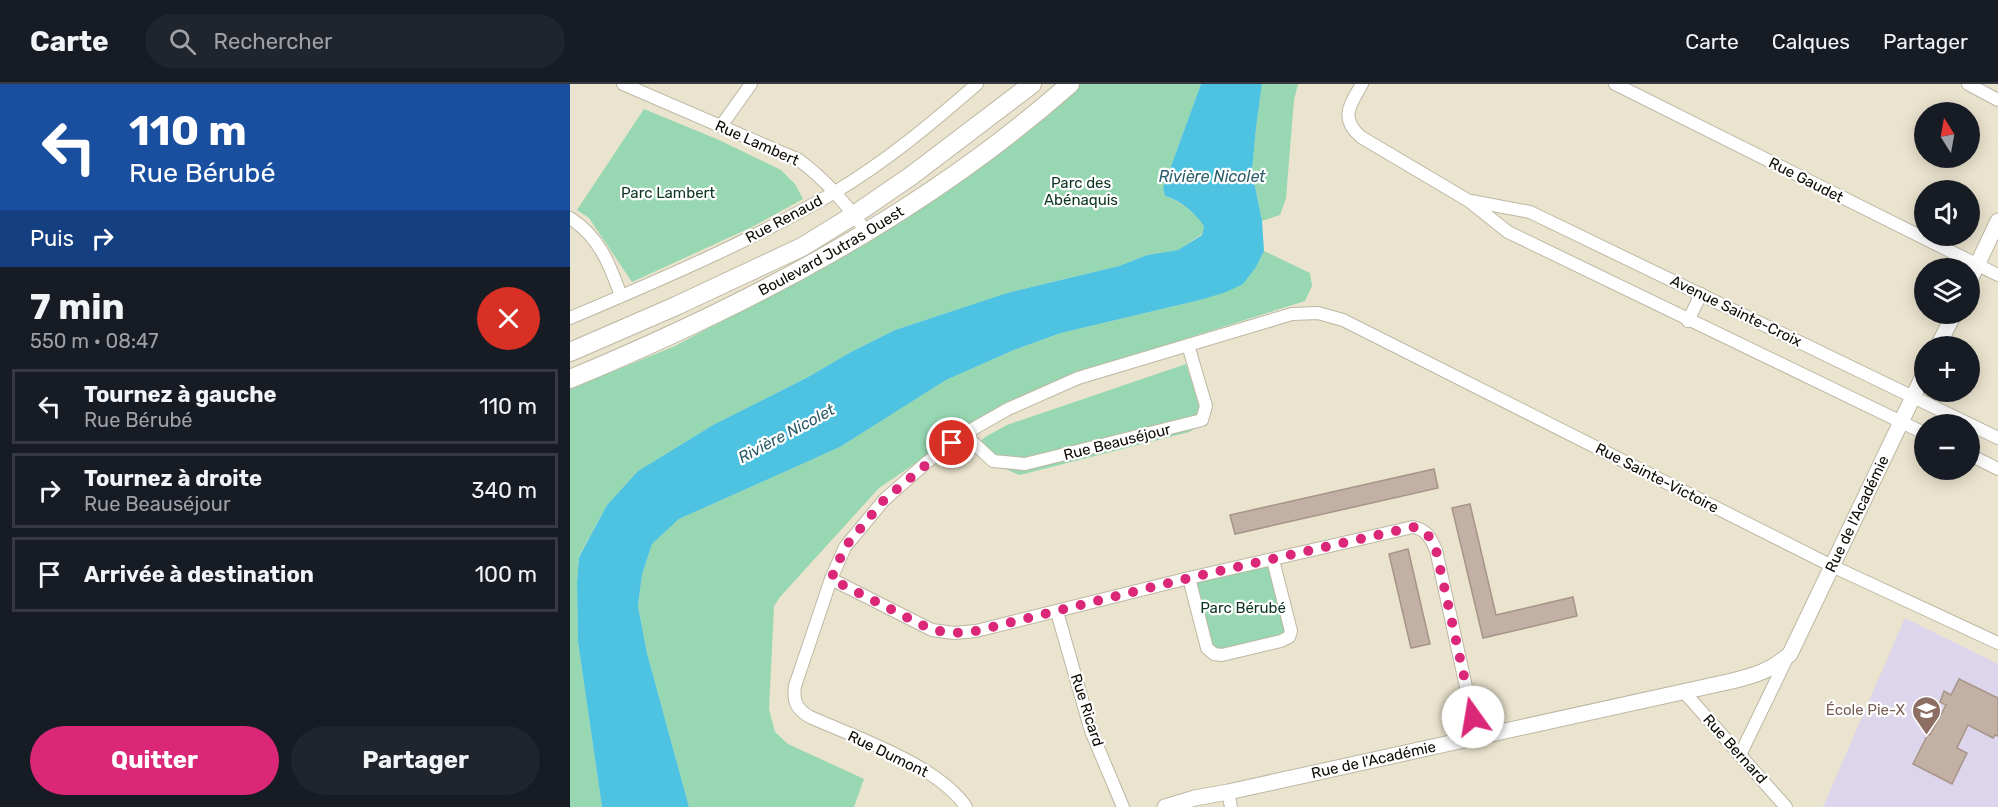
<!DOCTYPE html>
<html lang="fr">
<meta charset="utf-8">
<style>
:root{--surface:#171b24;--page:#20242c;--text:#f1f3f6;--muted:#9ea1a6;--line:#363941;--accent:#db2777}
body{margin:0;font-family:Rubik,sans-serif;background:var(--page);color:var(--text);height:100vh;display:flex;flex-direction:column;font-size:22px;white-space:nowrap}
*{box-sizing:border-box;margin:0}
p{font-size:20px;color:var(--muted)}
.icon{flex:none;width:33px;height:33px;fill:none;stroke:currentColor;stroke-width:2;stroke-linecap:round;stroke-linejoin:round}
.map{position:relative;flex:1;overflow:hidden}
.drawer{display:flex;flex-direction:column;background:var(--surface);width:570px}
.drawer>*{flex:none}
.hud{background:#1a4fa0;color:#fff;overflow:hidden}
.needle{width:39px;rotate:349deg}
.fabs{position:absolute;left:1344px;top:18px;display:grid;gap:12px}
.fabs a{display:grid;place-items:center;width:66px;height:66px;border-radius:50%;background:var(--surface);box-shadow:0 3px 15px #0003;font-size:30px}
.pin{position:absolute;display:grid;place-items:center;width:51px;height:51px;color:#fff;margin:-26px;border:3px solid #fff;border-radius:50%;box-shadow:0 2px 6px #0007}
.me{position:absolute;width:66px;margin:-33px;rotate:347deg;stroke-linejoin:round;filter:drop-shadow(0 0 4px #0008)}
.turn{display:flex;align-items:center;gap:21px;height:126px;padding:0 30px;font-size:27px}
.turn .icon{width:78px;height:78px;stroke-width:2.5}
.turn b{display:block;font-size:42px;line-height:51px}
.then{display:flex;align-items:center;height:57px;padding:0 30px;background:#0003;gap:12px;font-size:22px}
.round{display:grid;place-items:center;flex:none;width:63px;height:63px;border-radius:32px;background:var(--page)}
.head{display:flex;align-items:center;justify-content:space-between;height:102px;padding:0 30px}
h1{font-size:36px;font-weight:700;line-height:45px}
.cta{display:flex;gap:12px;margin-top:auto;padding:12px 30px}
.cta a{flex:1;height:69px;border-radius:36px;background:var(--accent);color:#fff;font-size:24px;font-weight:700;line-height:69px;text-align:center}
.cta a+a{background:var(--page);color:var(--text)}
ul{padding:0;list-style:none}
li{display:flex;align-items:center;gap:18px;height:75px;margin:0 12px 9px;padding:0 18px;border:3px solid var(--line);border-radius:0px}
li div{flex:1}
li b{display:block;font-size:22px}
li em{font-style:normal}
header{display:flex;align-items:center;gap:36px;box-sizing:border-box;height:84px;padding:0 30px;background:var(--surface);border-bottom:2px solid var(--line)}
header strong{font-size:28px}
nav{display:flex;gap:33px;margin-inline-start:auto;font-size:21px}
.search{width:420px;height:54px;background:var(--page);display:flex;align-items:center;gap:15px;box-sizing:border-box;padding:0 21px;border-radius:33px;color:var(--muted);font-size:22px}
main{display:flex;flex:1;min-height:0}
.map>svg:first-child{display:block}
.education{fill:#dcd5eb}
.green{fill:#97d7b2}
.water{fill:#4dc3e1}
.building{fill:#c3b0a4;stroke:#a79488;stroke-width:1.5}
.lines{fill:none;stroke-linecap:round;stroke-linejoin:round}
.minor-casing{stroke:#bdb7a3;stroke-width:14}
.tertiary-casing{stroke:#bdb7a3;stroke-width:17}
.secondary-casing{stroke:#bdb7a3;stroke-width:20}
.minor{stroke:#fff;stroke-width:12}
.tertiary{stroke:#fff;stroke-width:15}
.secondary{stroke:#fff;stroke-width:18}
.route{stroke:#db2777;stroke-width:10;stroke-dasharray:0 18}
.labels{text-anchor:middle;stroke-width:4.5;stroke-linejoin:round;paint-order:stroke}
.street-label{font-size:15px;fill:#0f0c06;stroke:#fff}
.park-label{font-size:15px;fill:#0c3521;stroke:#fff}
.education-label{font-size:15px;fill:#785e54;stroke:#fff;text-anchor:end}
.water-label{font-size:16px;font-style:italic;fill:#2c5d6a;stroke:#fff}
</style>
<header>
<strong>Carte</strong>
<div class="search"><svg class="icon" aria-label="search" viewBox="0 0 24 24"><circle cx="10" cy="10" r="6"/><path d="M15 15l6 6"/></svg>Rechercher</div>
<nav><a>Carte</a><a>Calques</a><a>Partager</a></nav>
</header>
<main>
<section class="drawer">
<div class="hud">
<div class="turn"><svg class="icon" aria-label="left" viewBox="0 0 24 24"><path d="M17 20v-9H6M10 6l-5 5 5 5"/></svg><div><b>110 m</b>Rue Bérubé</div></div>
<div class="then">Puis<svg class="icon" aria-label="right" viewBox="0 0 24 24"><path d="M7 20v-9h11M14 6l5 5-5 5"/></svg></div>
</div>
<div class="head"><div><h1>7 min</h1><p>550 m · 08:47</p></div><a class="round" style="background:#d93025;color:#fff"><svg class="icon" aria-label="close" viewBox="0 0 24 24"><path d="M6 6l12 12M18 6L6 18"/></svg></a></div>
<ul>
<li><svg class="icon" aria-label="left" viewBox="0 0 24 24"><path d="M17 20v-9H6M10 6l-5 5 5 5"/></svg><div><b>Tournez à gauche</b><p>Rue Bérubé</p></div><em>110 m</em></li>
<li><svg class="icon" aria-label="right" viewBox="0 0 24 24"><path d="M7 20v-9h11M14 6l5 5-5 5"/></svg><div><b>Tournez à droite</b><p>Rue Beauséjour</p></div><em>340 m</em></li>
<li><svg class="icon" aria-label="arrive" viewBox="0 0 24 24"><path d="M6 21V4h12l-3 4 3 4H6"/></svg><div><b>Arrivée à destination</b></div><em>100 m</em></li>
</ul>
<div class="cta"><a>Quitter</a><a>Partager</a></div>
</section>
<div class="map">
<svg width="1428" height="723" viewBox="0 0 1428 723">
<rect width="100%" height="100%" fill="#eae3ce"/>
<path class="education" d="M1335,534l93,46v143h-175z"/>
<g class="green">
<path d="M509,0h122l-38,104 2,8c15,5 30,17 39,30l-2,8 -24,16 -31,5 -28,11 -112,27 -112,37 -44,22 -43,25 -95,48 -75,46 -31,34 -28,51 -2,26 1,60 24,165h-32v-418l105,-43 191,-102 108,-72z"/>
<path d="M692,0h36l-4,16 -8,98 -6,17 -18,6 -10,-50 4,-43z"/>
<path d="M74,25l75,31 62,30 14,14 8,15 -51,28 -120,55 -43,-64 -12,-8z"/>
<path d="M694,167l46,22 2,13 -7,15 -231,73 -77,34 -118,80 -99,109 -6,9 -5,103 6,23 13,12 76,35 -10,28h-165l-42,-154 -9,-47 4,-31 10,-31 27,-25 161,-72 106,-67 68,-30 47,-17 139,-33 56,-33z"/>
<path d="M616,280l17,52 -3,10 -11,6 -169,43c-13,-5 -38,-16 -44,-29l9,-9 22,-12z"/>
<path d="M703,476l16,77 -75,17 -25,-76z"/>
</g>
<path class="water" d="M631,0h61l-6,44 -4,43 10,50 2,30 -8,16 -13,17 -17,8 -26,8 -139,33 -47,17 -68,30 -106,67 -161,72 -27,25 -10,31 -4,31 9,47 42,154h-87l-24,-165 -1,-60 2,-25 28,-52 31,-34 75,-46 95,-48 43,-25 44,-22 112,-37 112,-27 28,-11 31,-5 24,-15 2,-9c-9,-13 -24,-26 -39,-30l-2,-8z"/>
<g class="building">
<path d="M864,385l4,19 -203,46 -5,-19z"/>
<path d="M900,420l26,111 77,-18 4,19 -94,22 -31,-130z"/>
<path d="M838,465l22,95 -19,4 -22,-94z"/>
<path d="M1389,595l39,19v38l-3,-1 -2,3 -25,-13 -11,23 10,5 -15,31 -39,-20 15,-30 2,1 16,-30 -6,-3 4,-11 7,4z"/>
</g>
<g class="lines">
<defs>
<g id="minor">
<path d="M53,0l176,76c28,21 48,45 68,73"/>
<path d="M792,0c-12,21 -23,34 -1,53l108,64 39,31 416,201"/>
<path d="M1045,0l383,191"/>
<path d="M1398,0l30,16"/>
<path d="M151,42l30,-42"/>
<path d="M901,117l59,11 468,226"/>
<path d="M0,134c29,18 40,47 51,78"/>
<path d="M0,234c90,-38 181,-77 265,-126 52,-31 97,-69 142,-108"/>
<path d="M1118,237l13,-27"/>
<path d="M394,350l29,27 32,3 177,-44 4,-14 -18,-61"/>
<path d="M1400,371l28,14"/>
<path d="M619,494l18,70 7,6 8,1 59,-14 8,-4 2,-6 -18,-71"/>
<path d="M261,495l101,51 22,3 22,-2 213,-53 224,-51c14,3 17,10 23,23l41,187"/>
<path d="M487,528l34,119 32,76"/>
<path d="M1114,608l102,115"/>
<path d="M1170,671l48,-99"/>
<path d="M658,708l3,15"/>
<path d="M396,723c-28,-42 -111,-70 -156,-90 -14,-8 -17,-16 -15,-31l36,-107 14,-32 39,-47 42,-37 38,-29 44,-25 70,-31 214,-64 26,-1 25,7 489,246 166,77"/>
</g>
<g id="tertiary">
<path d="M1400,196l28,-59"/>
<path d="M1368,262l16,-32"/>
<path id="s1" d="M595,723l30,-9 33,-6 504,-111c24,-6 38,-10 58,-27l134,-280"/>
</g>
<g id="secondary">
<path d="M0,268l106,-46 126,-59 52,-32 57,-39 121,-92"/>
<path id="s2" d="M0,295c180,-75 353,-165 500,-295"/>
</g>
</defs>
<use href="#minor" class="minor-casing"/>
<use href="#tertiary" class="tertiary-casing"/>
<use href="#secondary" class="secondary-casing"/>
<use href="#minor" class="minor"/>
<use href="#tertiary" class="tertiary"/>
<use href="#secondary" class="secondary"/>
</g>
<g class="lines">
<path class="route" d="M382,359l-68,57 -39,47 -14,32 101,51 22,3 22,-2 213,-53 224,-51c14,3 17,10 23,23l37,167"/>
</g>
<defs>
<symbol id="school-pin" viewBox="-11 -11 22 30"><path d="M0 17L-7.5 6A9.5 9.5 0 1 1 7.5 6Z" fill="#8d6e63" stroke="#fff"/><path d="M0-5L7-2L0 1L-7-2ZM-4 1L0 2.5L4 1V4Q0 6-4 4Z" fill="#fff"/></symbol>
</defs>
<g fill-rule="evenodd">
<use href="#school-pin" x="1340" y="610" width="33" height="45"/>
</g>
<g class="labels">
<g class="street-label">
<text transform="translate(187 59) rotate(24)" y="5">Rue Lambert</text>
<text transform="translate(1236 96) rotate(27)" y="5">Rue Gaudet</text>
<text transform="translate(214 135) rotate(-28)" y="5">Rue Renaud</text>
<text dy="5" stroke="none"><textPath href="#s2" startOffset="291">Boulevard Jutras Ouest</textPath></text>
<text transform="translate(1166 227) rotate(26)" y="5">Avenue Sainte-Croix</text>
<text transform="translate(547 358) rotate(-14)" y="5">Rue Beauséjour</text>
<text transform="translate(1087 394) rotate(27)" y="5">Rue Sainte-Victoire</text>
<text dy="5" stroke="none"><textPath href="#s1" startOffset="801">Rue de l'Académie</textPath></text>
<text transform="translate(517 626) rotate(72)" y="5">Rue Ricard</text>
<text transform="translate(1165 665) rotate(48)" y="5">Rue Bernard</text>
<text transform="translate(318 670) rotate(26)" y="5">Rue Dumont</text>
<text dy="5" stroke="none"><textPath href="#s1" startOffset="214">Rue de l'Académie</textPath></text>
</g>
<g class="park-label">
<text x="511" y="104">Parc des<tspan x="511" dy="17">Abénaquis</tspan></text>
<text x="98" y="114">Parc Lambert</text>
<text x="673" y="529">Parc Bérubé</text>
</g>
<g class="education-label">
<text x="1335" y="631">École Pie-X</text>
</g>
<g class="water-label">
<text x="642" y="98">Rivière Nicolet</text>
<text transform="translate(216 349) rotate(-28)" y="6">Rivière Nicolet</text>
</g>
</g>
</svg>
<div class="fabs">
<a><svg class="needle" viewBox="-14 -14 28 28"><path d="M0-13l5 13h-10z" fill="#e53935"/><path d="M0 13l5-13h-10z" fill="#9ea1a6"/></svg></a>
<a><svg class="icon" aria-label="sound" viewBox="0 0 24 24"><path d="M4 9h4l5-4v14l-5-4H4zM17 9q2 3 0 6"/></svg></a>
<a><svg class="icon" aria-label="layers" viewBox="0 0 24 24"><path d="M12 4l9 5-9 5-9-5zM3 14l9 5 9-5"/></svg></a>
<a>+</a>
<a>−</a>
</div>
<div class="pin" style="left:382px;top:359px;background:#d93025"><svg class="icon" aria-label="arrive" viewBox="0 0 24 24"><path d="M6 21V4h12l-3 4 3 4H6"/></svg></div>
<svg class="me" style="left:903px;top:633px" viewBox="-20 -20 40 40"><circle r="19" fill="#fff"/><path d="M0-13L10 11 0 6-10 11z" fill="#db2777"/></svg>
</div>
</main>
